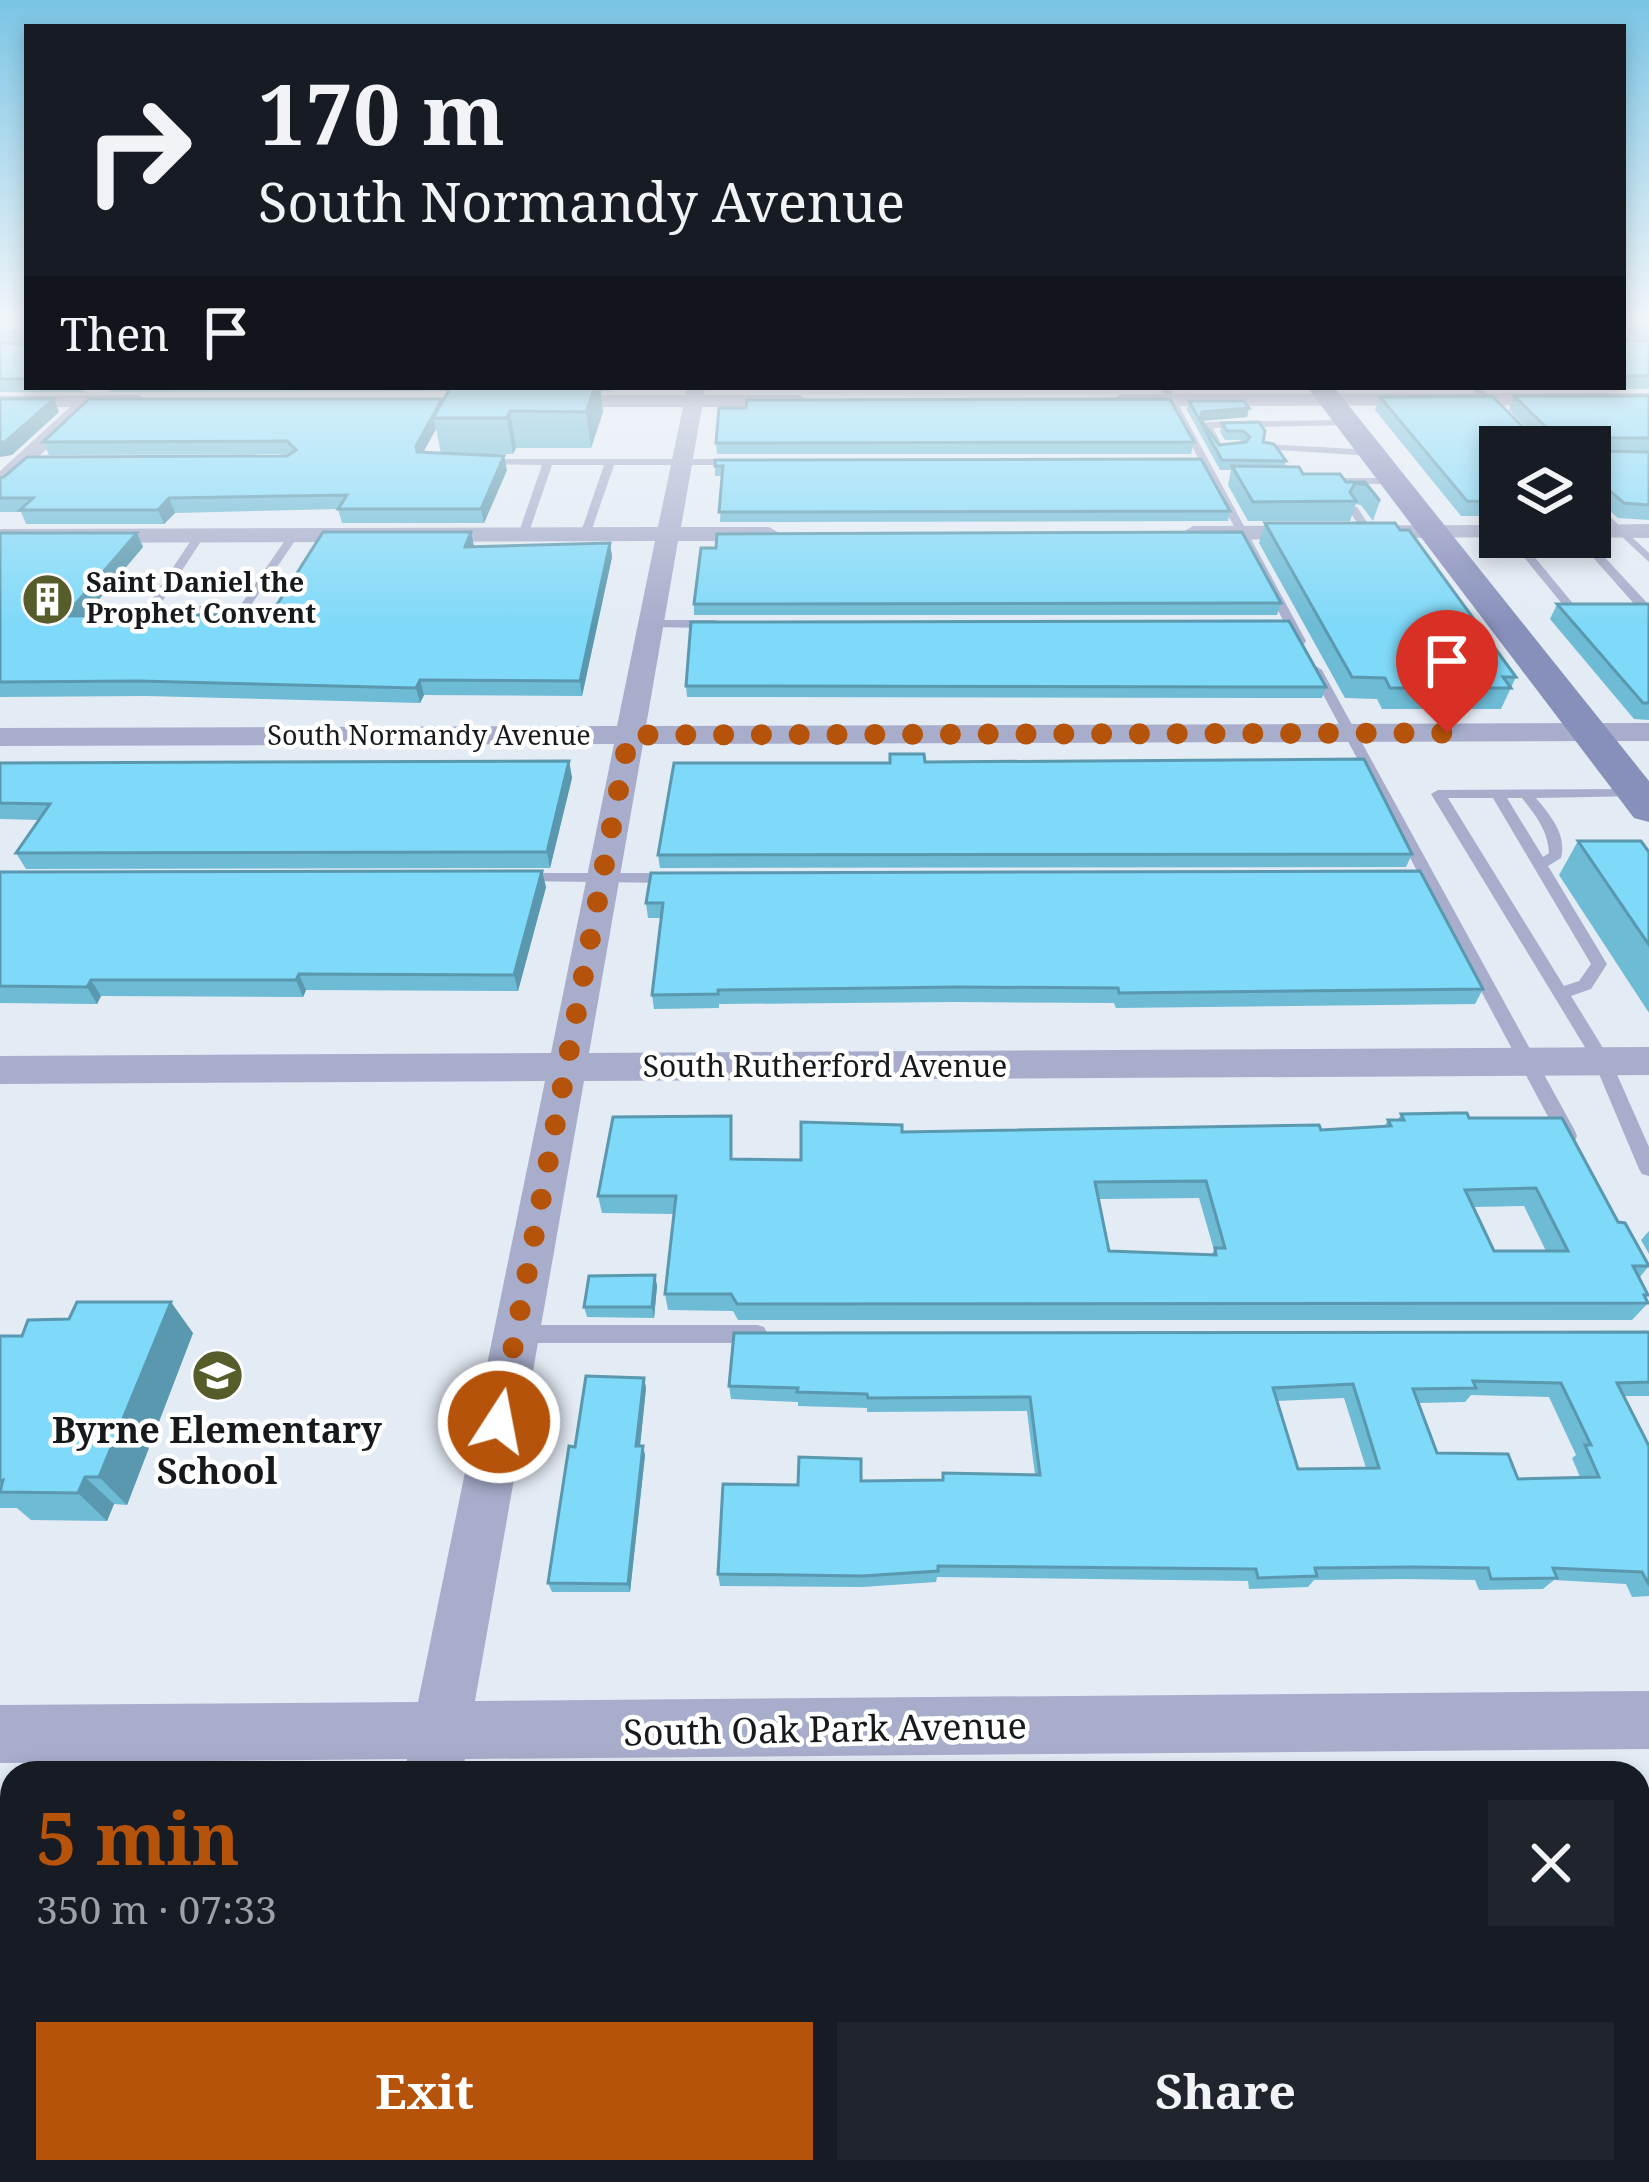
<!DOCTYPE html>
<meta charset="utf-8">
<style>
:root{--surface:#171b24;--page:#20242c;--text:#f1f3f6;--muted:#9ea1a6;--accent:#b45309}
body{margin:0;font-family:"Noto Serif",serif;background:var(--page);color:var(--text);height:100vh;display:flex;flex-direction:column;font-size:45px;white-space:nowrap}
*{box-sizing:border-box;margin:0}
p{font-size:39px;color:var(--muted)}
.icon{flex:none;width:66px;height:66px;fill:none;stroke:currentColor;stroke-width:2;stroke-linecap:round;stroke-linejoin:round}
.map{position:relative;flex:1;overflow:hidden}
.panel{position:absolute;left:0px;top:1761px;width:1650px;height:423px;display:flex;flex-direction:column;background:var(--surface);border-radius:36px 36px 0 0;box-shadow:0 6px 18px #0003}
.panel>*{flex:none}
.banner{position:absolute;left:24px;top:24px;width:1602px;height:366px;border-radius:0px;box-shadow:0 6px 18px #0003;background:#171b24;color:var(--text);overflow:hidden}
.buttons{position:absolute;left:1479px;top:426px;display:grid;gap:24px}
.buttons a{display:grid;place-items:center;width:132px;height:132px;border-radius:0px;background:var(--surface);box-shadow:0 6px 18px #0003;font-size:60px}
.pin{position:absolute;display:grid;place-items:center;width:102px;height:102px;color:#fff;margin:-123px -51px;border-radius:50% 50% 50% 0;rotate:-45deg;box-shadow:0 0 12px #0007}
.pin .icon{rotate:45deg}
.me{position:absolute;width:132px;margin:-66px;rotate:11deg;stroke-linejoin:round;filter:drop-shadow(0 0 9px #0008)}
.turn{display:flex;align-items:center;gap:42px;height:252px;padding:0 36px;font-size:54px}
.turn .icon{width:156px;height:156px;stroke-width:2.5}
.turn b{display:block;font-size:84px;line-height:102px}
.then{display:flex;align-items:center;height:114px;padding:0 36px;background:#0003;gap:24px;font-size:45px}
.round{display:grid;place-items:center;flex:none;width:126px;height:126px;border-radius:0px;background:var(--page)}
.summary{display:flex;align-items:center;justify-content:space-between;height:204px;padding:0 36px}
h1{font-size:72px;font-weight:700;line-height:90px;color:var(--accent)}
.primary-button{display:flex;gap:24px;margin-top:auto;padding:24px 36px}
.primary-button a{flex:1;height:138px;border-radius:0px;background:var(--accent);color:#fff;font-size:48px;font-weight:700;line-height:138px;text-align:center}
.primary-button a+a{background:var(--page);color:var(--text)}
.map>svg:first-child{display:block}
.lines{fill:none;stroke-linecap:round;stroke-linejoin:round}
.service{fill:#a7adcb;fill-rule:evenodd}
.minor{fill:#a7adcb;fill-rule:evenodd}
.secondary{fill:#878fbb;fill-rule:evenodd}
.wall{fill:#6dbbd5;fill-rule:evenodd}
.shaded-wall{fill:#5998ae}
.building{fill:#7fd9f8;stroke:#5998ae;stroke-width:3;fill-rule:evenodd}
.route{stroke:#b45309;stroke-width:21;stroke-dasharray:0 37.8}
.labels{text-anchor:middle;stroke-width:9;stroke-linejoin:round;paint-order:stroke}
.far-poi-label{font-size:27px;font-weight:bold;fill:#171a1d;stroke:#fff;text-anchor:start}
.far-street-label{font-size:27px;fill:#171a1d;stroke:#fff}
.street-label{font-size:30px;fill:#171a1d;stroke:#fff}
.near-poi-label{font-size:36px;font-weight:bold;fill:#171a1d;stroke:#fff}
.near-street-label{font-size:36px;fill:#171a1d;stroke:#fff}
</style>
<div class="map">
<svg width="1649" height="2182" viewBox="0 0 1649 2182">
<rect width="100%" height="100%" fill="#e3ebf4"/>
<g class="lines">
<g class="service">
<path d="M1161,387h8l137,254 -2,3 -10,-3z"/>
<path d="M1471,387h9l21,21v4h-6z"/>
<path d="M1348,420l3,5 -138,3 9,17 10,2 -13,4 -5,-3 -12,-23 5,-3z"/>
<path d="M1267,444l105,6 5,3 -5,3 -108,-7v-4z"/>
<path d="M483,459h255l5,3 -5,3h-124l-24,70 -5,3 -5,-3 24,-70h-52l-24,70 -5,3 -5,-3 24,-70 -62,-1v-4z"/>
<path d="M1321,474l14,4h59l5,3 -5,3h-60l-16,-5 -2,-2z"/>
<path d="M1590,498l59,55v9l-59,-55z"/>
<path d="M1349,507h8l17,26 -1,2h-8l-17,-26z"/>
<path d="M200,532l5,3 -46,71h81l50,-73 9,2 -52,76h-100l-2,-2 51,-76z"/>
<path d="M1507,537h11l57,69 17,1v4h-24z"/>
<path d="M1575,537h11l63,68v7l-25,-1v-4l12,-1z"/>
<path d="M650,620h65l6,4 -6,4 -69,-1 -2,-3z"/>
<path d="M1316,666l6,4 253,461 2,5 -2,5h-14l-251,-471z"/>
<path d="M1636,789l7,4 -2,3 -105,2c15,18 31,37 25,60l-13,8 59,98 -16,25 -20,7 40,65 38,86v29l-7,-2 -3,-5 -45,-107 -163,-268 7,-4zM1448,798h45l98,166 -12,17 -15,5zM1507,798h15c13,17 26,32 27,55l-6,4z"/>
<path d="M521,873h152l8,5 -8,5 -157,-2 -3,-3z"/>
<path d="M516,1325h241l7,2 4,7 -4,7 -7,2h-241l-7,-2 -4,-7 4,-7z"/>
</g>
<g class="minor">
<path d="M687,387h18l-1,8h95l10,6 -10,6h-97l-21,120h88l12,7 -12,7h-91l-32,185 1003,-3v18l-1006,3 -54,309 1060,-6v28l-1065,6 -109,620 1174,-10v58l-1184,10 -3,14h-58l3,-14 -407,4v-58l418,-3 127,-621 -545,3v-28l551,-3 63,-309 -614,2v-18l617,-2 38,-185 -655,2v-14l658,-2 25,-120h-132l-10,-6 10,-6h134z"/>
<path d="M1649,393v12l-528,1 -10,-6 10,-6z"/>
<path d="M139,395l10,6 -3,4 -58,2 -80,81 -8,1v-18l70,-64 -70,1v-12z"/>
<path d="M1649,524v14l-67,-1h8v-12z"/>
<path d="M1500,525v12h8l-315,3 -12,-7 12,-7z"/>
<path d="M321,2172h70l-2,10h-70z"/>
</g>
<path class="secondary" d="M1307,387h27l315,394v41l-15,-4z"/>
</g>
<g class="wall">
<path d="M0,321h27v66h64l-9,5h-82z"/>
<path d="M1623,321h26v68h-161l-5,-2h140z"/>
<path d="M104,387h508l-2,4h-9l2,21 -12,36h-75l-3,6h-37l31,16 -23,53h-142l-4,-14 -163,4 -11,11h-138l-5,-12h-21v-34l288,-24 -239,1 -6,-13 400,-41 5,-10 -338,1zM436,429l5,24 -18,-1z"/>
<path d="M749,387h410l-2,3h-408z"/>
<path d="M1170,387h75l-69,2z"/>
<path d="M1357,387h111l-1,2h-109z"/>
<path d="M1514,396h135v56h-48h48v68l-31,-2 -17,-15 -6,15h-5v-71h-90v69h-39l-86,-106 5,-13 156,40 -27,-27z"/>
<path d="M1189,401l60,7 -2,9 -45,4 17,24 24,-3 -3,-2h-15l-5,-8 2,-9 37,-1 4,20 23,19 -2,6 19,7 43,8h19l15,19 -7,20 -12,-16 -5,-1 -6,17h-102l-20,-36 3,-15h-11l-33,-60z"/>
<path d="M1194,442l-3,12h-474l-1,-11z"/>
<path d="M715,460l515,51 -2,10 -508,1 2,-46h-7z"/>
<path d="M1265,523l251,154 -15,32h-119l-5,-10 -32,-1 -86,-155z"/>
<path d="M0,533h137l6,14 -58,69 186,-2 203,-68 136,-3 2,14 -30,139 -158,-1 -4,8 -274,-7 -146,1z"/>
<path d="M1281,603l-4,12h-583v-11z"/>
<path d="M1557,604h92v116l-15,-1 -84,-100z"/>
<path d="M686,686l640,1 -4,11 -635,-1z"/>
<path d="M890,754l35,8 487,92 -6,13 -746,1 -2,-13 231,-92z"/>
<path d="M569,761l3,17 -22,90 -524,1 -10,-16 23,-33 -39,-1v-56z"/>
<path d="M1578,841l71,11v161l-90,-138z"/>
<path d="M0,872l546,15 -28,104 -212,-1 -3,7 -202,-1 -4,8 -97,-1z"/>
<path d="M651,873l832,116 -8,15 -359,4 -2,-5 -159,-1 -236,2v4l-65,1 -2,-14 10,-77h-14l-2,-15z"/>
<path d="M1401,1114l68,4 149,104 31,44 -10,12 9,17 -3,4 3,4 -16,17h-894l-5,-9 -65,-1 -3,-16 9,-80 -72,-1 -4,-17 133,-80 1,43 69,1 101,-28 419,-2 63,-3 4,-7h10zM1199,1198l15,52 -2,4 -103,-3 -10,-52zM1524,1206l22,45h-52l-21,-44z"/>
<path d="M1649,1231v23l-8,-14z"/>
<path d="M655,1275l2,11 -3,32 -67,-1 -3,-10z"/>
<path d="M1649,1332v64h-26l26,50v150l-17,1 -6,-13 -72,-4 -11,9 -64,1 -4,-10 -73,-1 -88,1 -6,7 -59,2 -1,-8 -311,-4 -1,5 -74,5 -142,-1 -2,-12 80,-89 63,-4 81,-1 1,-7 92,2 -8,-64 -160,1v-4l-69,-2v-4l-67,-3 -2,-13zM1471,1395l78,2 27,58 -4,3 8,19 -62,2 -81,-26 -19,-50 47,-1zM1344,1398l22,70 -68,1 -21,-68z"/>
<path d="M193,1333l-66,172 -13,-1 -7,17 -76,-1 -14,-12h-17v-172z"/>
<path d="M644,1378l2,10 -6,58 5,9 -15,137h-78l-4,-9 27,-136z"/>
<path d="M1085,2172h93l1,10h-93z"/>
</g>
<g class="shaded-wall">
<path d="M595,387h5l3,25 -12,36 -5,-36z"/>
<path d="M54,399l5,13 -47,43 -12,2v-15z"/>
<path d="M442,399l-9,19 3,11 -17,31 -3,-14z"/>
<path d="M1249,408l-2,9 -47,4 2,-9z"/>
<path d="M510,411l6,37 -3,6 -6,-36z"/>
<path d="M504,456l3,14 -23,53 -3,-14z"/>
<path d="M169,498l6,15 -11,11 -6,-14z"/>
<path d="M471,532l3,14 -9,1z"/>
<path d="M137,533l6,14 -71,84 -7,-15z"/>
<path d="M610,543l2,14 -30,139 -2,-15z"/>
<path d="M420,680l4,15 -4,8 -4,-15z"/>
<path d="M569,761l3,17 -22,90 -3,-16z"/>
<path d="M542,871l4,16 -28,104 -4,-16z"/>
<path d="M299,974l7,16 -3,7 -7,-17z"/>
<path d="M91,980l10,16 -4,8 -10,-17z"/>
<path d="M655,1275l2,11 -3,32 -2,-11z"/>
<path d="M171,1302l22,31 -66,172 -28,-28z"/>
<path d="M644,1378l2,10 -7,67 -3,-9z"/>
<path d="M643,1446l2,9 -15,137 -2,-8z"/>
<path d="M85,1477l29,27 -7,17 -29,-28z"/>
<path d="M567,2172h8l-1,10h-8z"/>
</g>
<g class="building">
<path d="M0,321h27v58h-27v-36l22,1 4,-8 -4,-5h-22z"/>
<path d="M1623,321h26v7h-21l-3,12 24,1v35h-26z"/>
<path d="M451,387h144l-9,25 -76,-1 -3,7h-74z"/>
<path d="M1492,396l40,40 14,2 3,-8 -35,-34h135v42h-53l-3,13 56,1v53l-25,-2 -28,-24 -4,14 9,10h-11v-56h-90v55l-33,-1 -87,-104z"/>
<path d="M0,399h54l-49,43h-5z"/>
<path d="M89,399h353l-26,47 1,6 87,4 -23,53h-143l9,-14 -178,3 -11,12h-138l13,-12h-33v-20l4,-1 23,-20 260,-1 9,-6 -9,-9 -244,1z"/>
<path d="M1170,399l24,43 -478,1 3,-35h27l1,-8z"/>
<path d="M1189,401h55l5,7 -47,4 -2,6 19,27 27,-3 4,-5 -7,-6h-16l-5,-8 37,-1 6,9 -2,11 11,2 12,17 -64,-1z"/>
<path d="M1201,459l29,52 -511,1 4,-46h-8v-6z"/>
<path d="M1232,466l67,1 4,7h37l6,8h19l15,19 -13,-16 -12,-2 -5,9 6,9 -103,1z"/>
<path d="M1265,523h130l5,7h9l107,147h-13l8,11h-121l-5,-10 -33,-1z"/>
<path d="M323,532h148l-6,15 145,-4 -30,138 -160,-1 -4,8 -277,-7 -139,1v-149h137l-72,83 206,-2z"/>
<path d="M1242,532l39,71 -587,1 7,-56h15l1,-14z"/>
<path d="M1557,604h92v99h-6z"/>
<path d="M1289,621l37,66 -640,-1 5,-64z"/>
<path d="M890,754h34l1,8 439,-3 48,95 -754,1 16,-92h216z"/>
<path d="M569,761l-22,91 -531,1 34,-49 -50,-1v-40z"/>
<path d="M1578,841h63l8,11v93z"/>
<path d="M542,871l-28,104 -215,-1 -3,6h-205l-4,7 -87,-1v-114z"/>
<path d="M1420,871l63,118 -364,4 -1,-5 -161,-1 -239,3v4l-66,1 11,-92h-17l5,-30z"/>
<path d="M1456,1113h11l2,5h93l56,104 7,1 24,43h-16l15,29h-4l4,8 -911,1 -6,-10h-66l11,-98h-78l15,-79 118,-1v43l70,1v-38l101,3v7l417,-7 2,5 70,-4 -3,-6h16l-3,-6zM1206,1181l19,67h-10l1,7 -107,-4 -14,-69zM1536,1188l32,63h-74l-29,-61z"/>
<path d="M655,1275l-3,32h-68l5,-31z"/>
<path d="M77,1302h94l-72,175h-14l-7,16 -78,-1 3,-12 -3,1v-145h22l6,-16 41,-1z"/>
<path d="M1649,1332v50l-32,1 32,63v139l-7,-13 -89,-4 4,10 -66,1 -3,-11 -75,-1 -98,1 2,8 -59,2 -2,-9 -318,-3v5l-76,5 -144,-2 5,-90 75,1 1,-28 62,2v22l82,-1v-7l97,2 -10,-78 -162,1 -1,-4 -70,-2 1,-4 -69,-2 5,-53zM1473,1381l88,2 30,62h-6l14,32 -81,2 -10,-25 -71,-1 -24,-64 63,-1zM1353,1384l26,84 -81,1 -25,-81z"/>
<path d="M586,1376l58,2 -8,68h7l-15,138 -80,-1 21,-137 6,1z"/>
<path d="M1649,1880v184h-11v-183z"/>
<path d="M12,1906v144h-12v-143z"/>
<path d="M471,2172h96l-1,10h-97z"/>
<path d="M1093,2172h85l1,10h-85z"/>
</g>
<linearGradient id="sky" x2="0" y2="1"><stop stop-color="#7ac4e4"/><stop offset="0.51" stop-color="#f2f6fa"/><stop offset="1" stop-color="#f2f6fa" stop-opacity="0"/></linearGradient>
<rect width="1649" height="626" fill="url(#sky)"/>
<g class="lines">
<path class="route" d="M499,1422l130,-687 818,-2"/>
</g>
<defs>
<symbol id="building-disc" viewBox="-11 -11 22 22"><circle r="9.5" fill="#565c2a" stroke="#fff"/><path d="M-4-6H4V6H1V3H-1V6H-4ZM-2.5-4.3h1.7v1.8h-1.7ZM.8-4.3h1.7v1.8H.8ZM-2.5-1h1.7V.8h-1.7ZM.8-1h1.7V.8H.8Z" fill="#fff"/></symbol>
<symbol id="school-disc" viewBox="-11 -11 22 22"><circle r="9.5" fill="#565c2a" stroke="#fff"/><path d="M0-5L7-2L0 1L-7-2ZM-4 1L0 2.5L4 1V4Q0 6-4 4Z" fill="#fff"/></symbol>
</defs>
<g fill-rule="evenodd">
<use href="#building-disc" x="18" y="570" width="59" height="59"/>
<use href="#school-disc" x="188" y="1346" width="59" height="59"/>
</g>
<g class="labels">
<g class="far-poi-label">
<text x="86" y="592">Saint Daniel the<tspan x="86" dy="31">Prophet Convent</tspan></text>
</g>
<g class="far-street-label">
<text x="429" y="745">South Normandy Avenue</text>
</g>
<g class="street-label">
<text x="825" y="1077">South Rutherford Avenue</text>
</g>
<g class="near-poi-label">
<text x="217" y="1443">Byrne Elementary<tspan x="217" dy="41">School</tspan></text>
</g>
<g class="near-street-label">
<text transform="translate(825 1729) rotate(-1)" y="13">South Oak Park Avenue</text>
</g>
</g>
</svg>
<div class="buttons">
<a><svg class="icon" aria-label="layers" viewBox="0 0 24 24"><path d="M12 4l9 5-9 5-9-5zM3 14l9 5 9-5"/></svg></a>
</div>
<div class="pin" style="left:1447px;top:733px;background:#d93025"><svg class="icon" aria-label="arrive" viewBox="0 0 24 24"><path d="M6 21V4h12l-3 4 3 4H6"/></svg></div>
<svg class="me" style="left:499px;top:1422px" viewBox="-20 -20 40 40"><circle r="17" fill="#b45309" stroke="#fff" stroke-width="3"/><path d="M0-11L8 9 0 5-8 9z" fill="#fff"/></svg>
<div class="banner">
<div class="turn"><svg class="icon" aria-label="right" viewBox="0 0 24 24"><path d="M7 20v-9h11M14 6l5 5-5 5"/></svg><div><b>170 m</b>South Normandy Avenue</div></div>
<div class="then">Then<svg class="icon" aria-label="arrive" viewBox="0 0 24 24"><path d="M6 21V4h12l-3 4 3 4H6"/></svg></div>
</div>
<section class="panel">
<div class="summary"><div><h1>5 min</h1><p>350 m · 07:33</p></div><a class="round"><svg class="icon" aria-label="close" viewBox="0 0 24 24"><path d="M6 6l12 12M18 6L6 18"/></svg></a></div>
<div class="primary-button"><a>Exit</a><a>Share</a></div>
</section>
</div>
